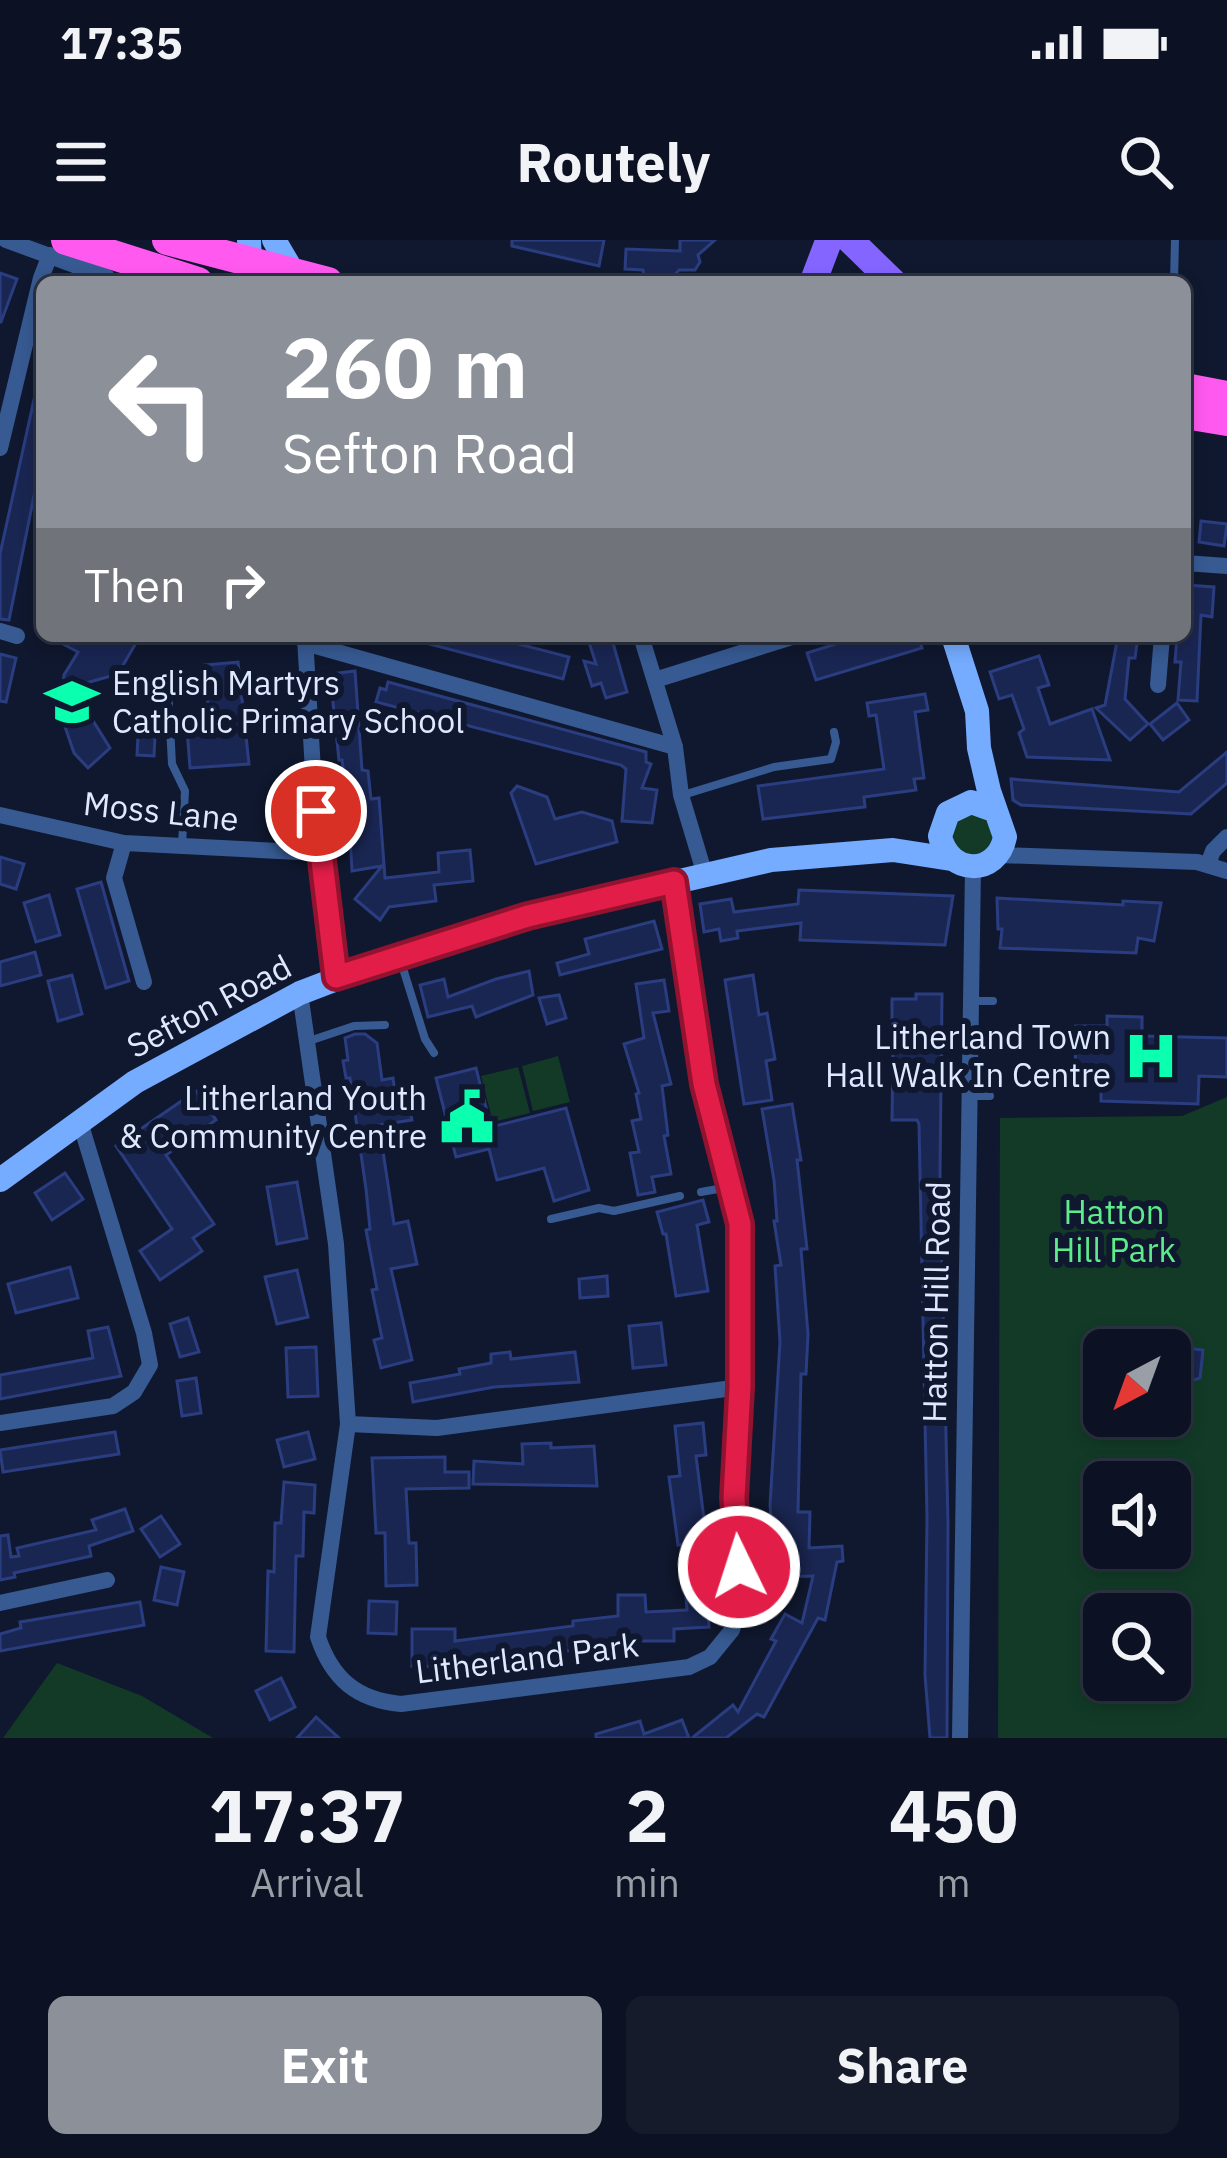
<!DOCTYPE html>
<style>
:root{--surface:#0c1223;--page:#151b2b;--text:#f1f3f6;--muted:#9a9ea6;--line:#2c3241;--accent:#8c9099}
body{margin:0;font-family:"IBM Plex Sans",sans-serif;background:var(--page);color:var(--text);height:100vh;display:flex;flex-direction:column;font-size:45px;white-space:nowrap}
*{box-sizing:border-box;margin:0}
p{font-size:39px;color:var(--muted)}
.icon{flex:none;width:66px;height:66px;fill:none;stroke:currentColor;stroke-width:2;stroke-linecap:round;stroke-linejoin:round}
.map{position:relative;height:1498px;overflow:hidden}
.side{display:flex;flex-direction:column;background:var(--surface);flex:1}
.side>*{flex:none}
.banner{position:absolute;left:36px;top:36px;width:1155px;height:366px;border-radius:18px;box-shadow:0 6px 18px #0003,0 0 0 3px var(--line);background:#8c9099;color:#fff;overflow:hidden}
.needle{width:78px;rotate:221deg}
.controls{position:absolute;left:1083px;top:1089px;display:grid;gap:24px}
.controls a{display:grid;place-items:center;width:108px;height:108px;border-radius:18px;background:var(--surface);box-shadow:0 6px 18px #0003,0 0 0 3px var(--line);font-size:60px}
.pin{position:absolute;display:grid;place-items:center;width:102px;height:102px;color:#fff;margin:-51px;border:6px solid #fff;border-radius:50%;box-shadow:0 3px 12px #0007}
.me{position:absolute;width:132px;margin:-66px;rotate:356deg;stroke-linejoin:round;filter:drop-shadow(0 0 9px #0008)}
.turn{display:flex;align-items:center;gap:42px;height:252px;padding:0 48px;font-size:54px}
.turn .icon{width:156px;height:156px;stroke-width:2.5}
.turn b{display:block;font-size:84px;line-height:102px}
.then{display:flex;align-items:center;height:114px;padding:0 48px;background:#0003;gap:24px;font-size:45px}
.eta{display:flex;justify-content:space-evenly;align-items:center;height:204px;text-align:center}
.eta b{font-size:72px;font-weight:700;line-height:84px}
.button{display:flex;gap:24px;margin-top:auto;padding:24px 48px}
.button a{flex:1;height:138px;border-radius:18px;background:var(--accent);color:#fff;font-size:48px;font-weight:700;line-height:138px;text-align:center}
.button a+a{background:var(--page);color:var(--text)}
.status{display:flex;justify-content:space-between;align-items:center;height:84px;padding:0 60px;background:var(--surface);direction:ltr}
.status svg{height:33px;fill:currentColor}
header{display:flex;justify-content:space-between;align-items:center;height:156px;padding:0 48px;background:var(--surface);font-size:54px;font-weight:700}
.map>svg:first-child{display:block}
.green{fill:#123a27;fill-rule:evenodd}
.building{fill:#1a2652;stroke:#2a3d80;stroke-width:3}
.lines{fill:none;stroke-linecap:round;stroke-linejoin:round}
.lane{stroke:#375a92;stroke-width:8}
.street{stroke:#375a92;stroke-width:16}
.secondary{stroke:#75acff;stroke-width:24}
.primary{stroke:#8465ff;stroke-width:27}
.highway{stroke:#ff59ef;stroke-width:30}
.route-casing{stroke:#92132f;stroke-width:30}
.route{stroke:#e11d48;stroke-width:21}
.labels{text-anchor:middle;stroke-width:12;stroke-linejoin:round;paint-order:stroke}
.poi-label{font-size:33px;fill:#dee8ff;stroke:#10182f;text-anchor:end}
.street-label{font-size:33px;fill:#dee8ff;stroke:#10182f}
.park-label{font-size:33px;fill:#5deb8b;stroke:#10182f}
</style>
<div class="status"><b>17:35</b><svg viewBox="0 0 49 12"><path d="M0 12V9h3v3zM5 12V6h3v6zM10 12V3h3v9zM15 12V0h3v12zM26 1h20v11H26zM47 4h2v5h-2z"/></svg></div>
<header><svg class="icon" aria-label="menu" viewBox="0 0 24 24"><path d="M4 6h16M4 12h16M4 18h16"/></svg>Routely<svg class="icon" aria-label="search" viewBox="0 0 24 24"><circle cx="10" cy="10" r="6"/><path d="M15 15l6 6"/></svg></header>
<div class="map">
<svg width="1227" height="1498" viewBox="0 0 1227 1498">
<rect width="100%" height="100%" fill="#10182f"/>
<g class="green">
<path d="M976,572l18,14 -2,22 -21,10 -18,-12c-1,-23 1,-26 23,-34z"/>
<path d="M558,816l12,46 -37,9 -11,-45z"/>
<path d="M518,827l12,46 -37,9 -12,-46z"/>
<path d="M1227,857v641h-229l2,-620 182,-2zM1104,1110h66v66h-66zM1104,1242h66v66h-66zM1104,1374h66v66h-66z"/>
<path d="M57,1423l85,33 71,42h-210z"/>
</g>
<g class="building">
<path d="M512,0h92l-5,26 -87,-20z"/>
<path d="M680,0h35l-17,15 2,7 -5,8h-16l-6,7h-13l-1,5h-14l-2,-12 -18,-1 1,-20 54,2z"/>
<path d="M0,33l17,6 -16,43h-1z"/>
<path d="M37,146l5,1v69l-33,164 -9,-1v-65z"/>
<path d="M1201,281l26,3 -3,22 -25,-4z"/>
<path d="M1185,345l29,2 -2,30 -11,-2 -4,86 -19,-1 3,-38h-6l2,-26h8z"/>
<path d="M48,396h92l-22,38 -46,13 38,61 -22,20 -14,-15 -13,-38 3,-40 14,-23z"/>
<path d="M415,396h94l-2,5 62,16 -6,22 -149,-39z"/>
<path d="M587,396h24l16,56 -21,6 -5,-15 -9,3 -8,-25 12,3z"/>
<path d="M861,396h57l4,12 -106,32 -9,-27z"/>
<path d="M1118,396h20l-3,22h-6l-4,41 23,25 -18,16 -34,-32 9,-3z"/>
<path d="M0,414l16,4 -10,44 -6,-1z"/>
<path d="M1039,416l10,29 -11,3 12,36 42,-15 18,51 -83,-3 -8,-24 5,-4 -12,-34 -13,4 -9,-27z"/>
<path d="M238,422l11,102 -59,4 -3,-39 23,-2 -6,-62z"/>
<path d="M355,431l7,99 6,1 3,28 8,-1 6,80 54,-6 -1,-19 32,-3 3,31 -39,4 2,16 -47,6 -9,13 -25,-21 27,-33 -30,5 -4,-70 -6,-41h-3l-9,-86z"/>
<path d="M388,442l258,70v10l5,2 -9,24 15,2 -5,33 -30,-2 4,-52 -5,-4 -245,-63 4,-14 6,2z"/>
<path d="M925,454l3,16 -13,2 9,66 -10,1 2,11 -52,7 1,10 -102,12 -5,-33 126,-17 -8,-54 -7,1 -2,-13z"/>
<path d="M1177,463l12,17 -26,20 -13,-16z"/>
<path d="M138,496h17l-1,20 -17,-1z"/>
<path d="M1227,512v31l-36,31 -170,-9 -8,-5 -2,-21 168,13z"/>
<path d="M517,546l30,11 8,22 27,-7 30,9 5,21 -81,22 -25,-71z"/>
<path d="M0,617l24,7 -8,25 -16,-5z"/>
<path d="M101,642l28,99 -23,7 -29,-99z"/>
<path d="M799,650l154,6 -8,49 -145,-5 1,-17 -64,8 1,7 -17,3 -2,-12 -15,3 -4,-28 31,-5 3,13 64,-8z"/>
<path d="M49,655l11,40 -24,7 -12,-39z"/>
<path d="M997,658l126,7v-4l38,2 -7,38 -16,-3 -2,15 -136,-5 2,-19h-4z"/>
<path d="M654,681l8,28 -102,26 -3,-12 32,-9 -4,-15z"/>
<path d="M35,712l6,23 -41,11v-24z"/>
<path d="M529,731l4,24 -57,22 -4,-11 -44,11 -8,-32 24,-6 4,18 48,-18z"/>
<path d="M72,735l10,39 -24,7 -10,-40z"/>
<path d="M753,735l6,40 8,-2 8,46 -9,2 6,39 -28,4 -19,-124z"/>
<path d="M664,740l5,31 -16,2 18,71 -9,2 6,49 -4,1 7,38 -19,3 3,15 -17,3 -8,-42 9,-1 -7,-31 9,-2 -5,-25 3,-1 -15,-49 20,-6 -8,-54z"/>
<path d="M916,754h26l-2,181 8,347 -1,216h-17l-5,-63 2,-157 -8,-394 -2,-4h-25l1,-70h23v-27h-24v-24h24z"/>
<path d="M559,755l7,23 -19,6 -8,-26z"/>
<path d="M1107,776l35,1v19l85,2v39l-28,-1 -1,28 -97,-3v-25l-26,-1 1,-49h31z"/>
<path d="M355,794h10l12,9 5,37 11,-2 4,28 12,-1 3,15 -33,5 15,99 14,-3 9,43 -26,5 21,91 -31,8 -7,-28 8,-2 -10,-48 5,-1 -11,-59 4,-1 -4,-40 -16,-111h-4l-3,-17 5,-1 -3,-22z"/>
<path d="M476,828l15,59 75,-19 23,82 -35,11 -10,-33 -47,12 -8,-31 -33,8 -20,-79z"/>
<path d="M196,851l20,29 -50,35 48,69 -21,14 9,13 -42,29 -20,-29 32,-22 -56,-83z"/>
<path d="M792,864l9,56h-4l10,89h-6l7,85 -2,40h-5l-3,138h12l-1,36 33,-2 1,15 -6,1 -12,58 -7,-2 -54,99 -7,-3 -31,24h-34l41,-33 5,7 38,-71 -5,-2 14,-25 17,9 11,-47 -32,1 -2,-45h-7l-2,-27 10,-163 -5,-76 6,-1 -7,-44h3l-3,-41 -12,-71z"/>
<path d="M65,933l18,26 -31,21 -17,-27z"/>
<path d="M297,942l10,56 -30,6 -10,-57z"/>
<path d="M703,960l6,22 -12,3 11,66 -32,5 -10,-62h-3l-6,-22z"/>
<path d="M70,1027l8,31 -62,15 -8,-29z"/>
<path d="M297,1030l11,47 -31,7 -12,-47z"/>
<path d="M607,1036l1,20 -28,2 -1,-19z"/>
<path d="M188,1078l11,34 -19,5 -10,-33z"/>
<path d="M661,1083l5,42 -33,3 -4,-42z"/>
<path d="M108,1087l13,49 -121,23v-24l93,-17 -5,-27z"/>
<path d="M1170,1106l33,4 -3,28 -26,9 -4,-5z"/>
<path d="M316,1107l2,49 -30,1 -2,-49z"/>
<path d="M510,1112l1,7 64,-7 4,30 -85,5 -81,15 -3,-19 50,-9 -1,-5 32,-6v-9z"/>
<path d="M196,1138l5,35 -19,3 -5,-35z"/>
<path d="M703,1183l3,32 -10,1 11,86 -29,3 -9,-68 11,-1 -5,-50z"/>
<path d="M115,1192l4,22 -116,18 -3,-22z"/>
<path d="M308,1192l7,27 -31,8 -7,-27z"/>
<path d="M551,1203v5l43,-2 3,40 -124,-2 1,-23 49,3 -1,-20z"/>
<path d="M445,1217v15h24v16l-63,1 3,54h7l1,42 -31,1 -1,-53h-9l-4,-75z"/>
<path d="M284,1242l31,3 -1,28 -10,-1 -1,44h-7l-2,96 -28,-1 2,-80 6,1 1,-49h6z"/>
<path d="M125,1269l8,22 -44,15 2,10 -77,17 1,4 -15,3v-44l8,-1 3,22 8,-1 -2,-8 79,-18 -4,-10z"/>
<path d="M161,1276l19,28 -20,13 -19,-28z"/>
<path d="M161,1327l23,5 -7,33 -23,-5z"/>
<path d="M705,1330l4,57 -35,2v12h-68l1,5 -56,7 1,5 -77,10 -63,-2v-37h43v12l118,-15v-5l45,-5v-21h27l1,17 41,-2 -3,-38z"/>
<path d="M369,1361l28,1 -1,32 -28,-1z"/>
<path d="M140,1362l4,23 -144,26v-17l21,-6 -1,-6z"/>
<path d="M281,1438l14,29 -25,13 -14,-29z"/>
<path d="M316,1477l23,21h-42z"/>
<path d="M682,1480l7,18h-93v-4l44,-13 4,13z"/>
</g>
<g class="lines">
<g class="lane">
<path d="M1174,42l1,-42"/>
<path d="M168,449l4,75 13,27 -3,54"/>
<path d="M683,555l91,-28 57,-8 5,-17 -2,-10"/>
<path d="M401,722l24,77 9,14"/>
<path d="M971,761h22"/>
<path d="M309,801l45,-15 31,-1"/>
<path d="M969,856h21"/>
<path d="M701,952l28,-5"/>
<path d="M551,979l48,-11 15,3 66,-15"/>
</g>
<g class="street">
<path d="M6,0l101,37"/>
<path d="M0,208l41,-170 9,-23"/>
<path d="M1185,323l42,3"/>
<path d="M0,391l17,5"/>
<path d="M641,396l34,111 6,48 24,80"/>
<path d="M305,398l13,215 18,124"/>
<path d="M305,403l370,104"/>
<path d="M655,440l140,-44"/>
<path d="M1158,445l4,-49"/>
<path d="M0,575l124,28 194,10"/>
<path d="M124,603l-10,35 30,104"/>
<path d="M999,615l198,7 30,9"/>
<path d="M1208,624l5,-13 14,-14"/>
<path d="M300,753l36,251 12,180 -30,213c14,42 39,63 83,67l288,-37 21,-10 22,-27 10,-29 -9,-103 7,-111v-163l-36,-140 -30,-202"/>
<path d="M0,1183l113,-17 21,-14 16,-27 -6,-32 -64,-211"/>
<path d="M348,1184l89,4 303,-41"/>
<path d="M0,1363l107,-23"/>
<path d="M960,1498l13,-870"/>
</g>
<g class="secondary">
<path d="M249,0l1,23 15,19"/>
<path d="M274,0l20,34"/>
<path d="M953,396l24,75 2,37 10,43 16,46c-8,40 -57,38 -65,-1l8,-23 23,-11 25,9"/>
<path d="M0,940l135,-98 165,-89 102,-39 126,-38 243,-56 122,-10 58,9"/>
</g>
<g class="primary">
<path d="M850,0l43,42"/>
<path d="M813,42l16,-42"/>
</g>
<g class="highway">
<path d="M66,0l132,42"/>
<path d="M167,0l161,42"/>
<path d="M1185,148l42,8"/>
<path d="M1185,174l42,7"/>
</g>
</g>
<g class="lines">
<defs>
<path id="route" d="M316,571l20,166 192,-61 146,-34 30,202 36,140v163l-6,111 5,69"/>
</defs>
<use href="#route" class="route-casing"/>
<use href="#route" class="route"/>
</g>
<defs>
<symbol id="school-bare" viewBox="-9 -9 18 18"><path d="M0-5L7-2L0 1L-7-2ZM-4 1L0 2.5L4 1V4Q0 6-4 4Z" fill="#0affaf" stroke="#10182f" stroke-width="2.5" paint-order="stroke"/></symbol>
<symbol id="hospital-bare" viewBox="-9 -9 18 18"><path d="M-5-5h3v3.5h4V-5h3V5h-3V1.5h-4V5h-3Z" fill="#0affaf" stroke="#10182f" stroke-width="2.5" paint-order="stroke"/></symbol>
<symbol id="civic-bare" viewBox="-9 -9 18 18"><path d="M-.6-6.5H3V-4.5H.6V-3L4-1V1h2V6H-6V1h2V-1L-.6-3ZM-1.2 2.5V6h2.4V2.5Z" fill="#0affaf" stroke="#10182f" stroke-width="2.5" paint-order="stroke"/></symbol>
</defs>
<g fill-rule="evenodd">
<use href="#school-bare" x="34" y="424" width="76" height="76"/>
<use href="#hospital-bare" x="1113" y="778" width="76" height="76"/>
<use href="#civic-bare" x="429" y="839" width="76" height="76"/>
</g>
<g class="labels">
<g class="poi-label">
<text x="112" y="455" text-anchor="start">English Martyrs<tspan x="112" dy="38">Catholic Primary School</tspan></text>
<text x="1111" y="809">Litherland Town<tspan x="1111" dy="38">Hall Walk In Centre</tspan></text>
<text x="427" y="870">Litherland Youth<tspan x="427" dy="38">&amp; Community Centre</tspan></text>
</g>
<g class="street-label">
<text transform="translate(161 571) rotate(6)" y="12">Moss Lane</text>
<text transform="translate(209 766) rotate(-28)" y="12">Sefton Road</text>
<text transform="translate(936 1062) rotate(-89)" y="12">Hatton Hill Road</text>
<text transform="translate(527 1418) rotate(-7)" y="12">Litherland Park</text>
</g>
<g class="park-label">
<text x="1114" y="984">Hatton<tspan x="1114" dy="38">Hill Park</tspan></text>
</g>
</g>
</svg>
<div class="controls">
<a><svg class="needle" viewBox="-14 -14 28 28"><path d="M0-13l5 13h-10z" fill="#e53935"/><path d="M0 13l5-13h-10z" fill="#9a9ea6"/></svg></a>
<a><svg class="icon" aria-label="sound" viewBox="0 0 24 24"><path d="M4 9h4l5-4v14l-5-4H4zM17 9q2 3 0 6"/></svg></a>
<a><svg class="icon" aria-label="search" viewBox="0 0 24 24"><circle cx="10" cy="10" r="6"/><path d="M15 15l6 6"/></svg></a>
</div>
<div class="pin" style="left:316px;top:571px;background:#d93025"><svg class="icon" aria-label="arrive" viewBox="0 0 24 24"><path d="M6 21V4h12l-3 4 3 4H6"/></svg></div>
<svg class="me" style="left:739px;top:1327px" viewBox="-20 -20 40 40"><circle r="17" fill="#e11d48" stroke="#fff" stroke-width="3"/><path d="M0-11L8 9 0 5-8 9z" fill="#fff"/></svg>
<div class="banner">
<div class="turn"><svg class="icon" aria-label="left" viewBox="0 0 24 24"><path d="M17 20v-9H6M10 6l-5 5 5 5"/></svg><div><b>260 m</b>Sefton Road</div></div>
<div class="then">Then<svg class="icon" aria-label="right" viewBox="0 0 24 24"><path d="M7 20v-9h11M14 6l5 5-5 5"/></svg></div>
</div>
</div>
<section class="side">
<div class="eta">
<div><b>17:37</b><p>Arrival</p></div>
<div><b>2</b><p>min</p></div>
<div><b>450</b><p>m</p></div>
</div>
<div class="button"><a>Exit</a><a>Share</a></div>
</section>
